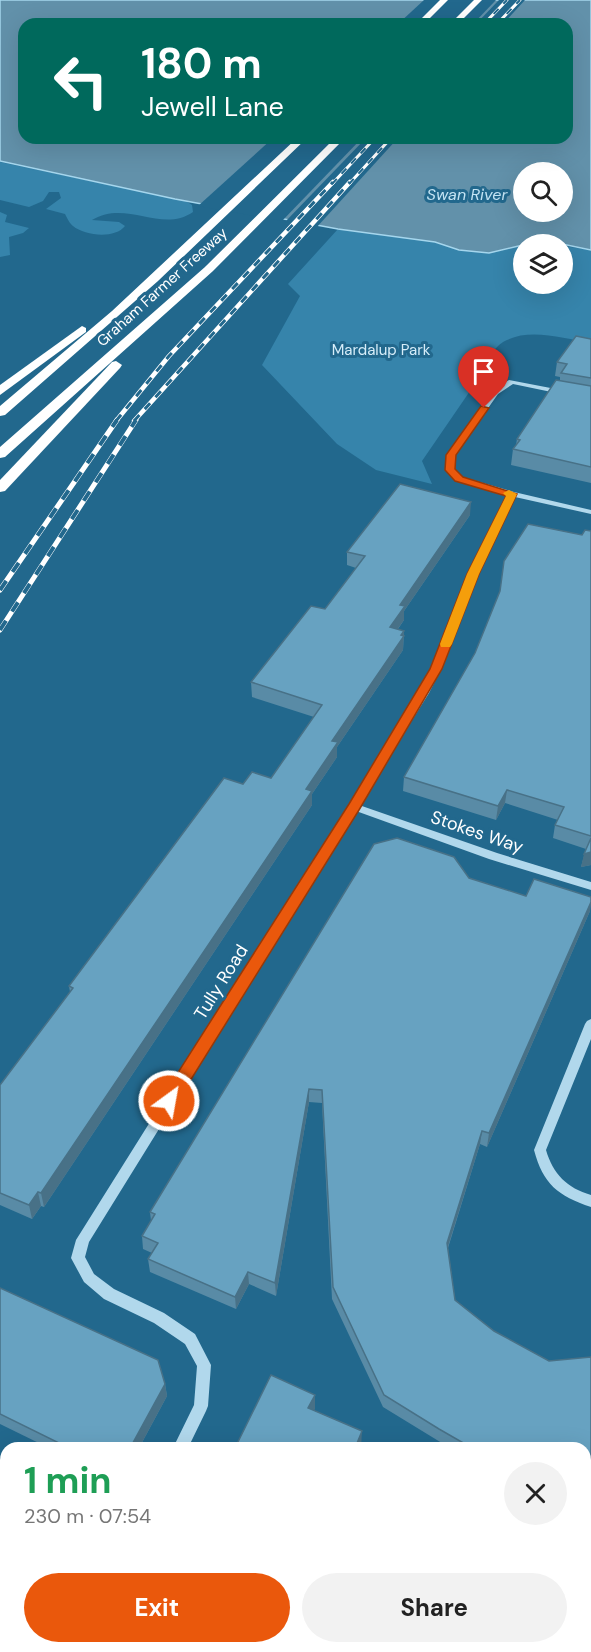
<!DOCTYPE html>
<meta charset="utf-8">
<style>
:root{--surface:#fff;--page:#f2f2f2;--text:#222;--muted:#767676;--accent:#ea580c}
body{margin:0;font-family:"DM Sans",sans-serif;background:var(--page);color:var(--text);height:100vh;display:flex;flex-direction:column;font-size:22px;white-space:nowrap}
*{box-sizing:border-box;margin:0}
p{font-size:20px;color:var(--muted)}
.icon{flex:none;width:33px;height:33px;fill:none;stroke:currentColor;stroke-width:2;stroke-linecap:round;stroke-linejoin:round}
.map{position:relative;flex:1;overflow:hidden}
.sheet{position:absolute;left:0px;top:1442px;width:591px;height:212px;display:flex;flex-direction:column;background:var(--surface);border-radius:18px 18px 0 0;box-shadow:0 6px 24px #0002}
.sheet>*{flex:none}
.banner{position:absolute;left:18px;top:18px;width:555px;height:126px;border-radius:18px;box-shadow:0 6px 24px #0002;background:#00695c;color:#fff;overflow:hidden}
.tools{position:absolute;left:513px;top:162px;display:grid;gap:12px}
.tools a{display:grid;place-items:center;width:60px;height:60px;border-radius:50%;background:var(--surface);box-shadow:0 6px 24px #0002;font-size:30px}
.pin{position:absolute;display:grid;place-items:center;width:51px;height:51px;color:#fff;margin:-62px -26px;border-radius:50% 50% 50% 0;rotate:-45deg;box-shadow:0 0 6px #0007}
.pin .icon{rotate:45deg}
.me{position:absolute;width:66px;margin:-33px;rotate:32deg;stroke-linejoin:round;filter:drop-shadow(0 0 4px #0008)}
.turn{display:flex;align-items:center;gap:21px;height:126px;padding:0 24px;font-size:27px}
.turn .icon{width:78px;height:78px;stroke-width:2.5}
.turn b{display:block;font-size:42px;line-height:51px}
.round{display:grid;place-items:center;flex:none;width:63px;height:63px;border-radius:32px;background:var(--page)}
.summary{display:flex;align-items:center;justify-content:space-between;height:102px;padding:0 24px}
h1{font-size:36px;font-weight:700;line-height:45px;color:#1e9e55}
.cta{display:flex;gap:12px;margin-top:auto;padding:12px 24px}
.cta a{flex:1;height:69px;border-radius:36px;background:var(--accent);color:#fff;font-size:24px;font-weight:700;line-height:69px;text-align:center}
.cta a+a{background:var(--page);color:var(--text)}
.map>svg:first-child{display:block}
.green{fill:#3684ab}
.water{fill:#6291aa;stroke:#a5d6ed;stroke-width:1.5;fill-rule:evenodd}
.pier{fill:#22688d}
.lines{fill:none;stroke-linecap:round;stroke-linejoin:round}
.minor{fill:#b1d8ec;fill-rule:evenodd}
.highway{fill:#fff;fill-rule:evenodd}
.rail-far2-casing{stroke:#fff;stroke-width:3}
.rail-far1-casing{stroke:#fff;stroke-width:4.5}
.rail-casing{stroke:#fff;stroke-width:5}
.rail-far2{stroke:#22688d;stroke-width:2;stroke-dasharray:7;stroke-linecap:butt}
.rail-far1{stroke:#22688d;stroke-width:3;stroke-dasharray:8;stroke-linecap:butt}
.rail{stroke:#22688d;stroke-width:4;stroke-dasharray:11;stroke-linecap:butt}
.wall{fill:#598ba6}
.shaded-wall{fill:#487187}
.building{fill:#67a2c1;stroke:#487187;stroke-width:1.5}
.route{fill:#ea580c;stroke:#983908;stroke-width:1.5}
.slow{fill:#f59e0b}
.labels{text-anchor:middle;stroke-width:6;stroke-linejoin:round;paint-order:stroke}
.far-street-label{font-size:15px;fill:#fff;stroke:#22688d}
.far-park-label{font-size:15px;fill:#d6edf9;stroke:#22688d}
.far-water-label{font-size:16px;font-style:italic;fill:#c4e4f4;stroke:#22688d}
.street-label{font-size:18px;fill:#fff;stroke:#22688d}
</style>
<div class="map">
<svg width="591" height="1652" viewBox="0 0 591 1652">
<rect width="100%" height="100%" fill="#22688d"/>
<g class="green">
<path d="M0,162l186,39 6,4 1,7c-32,22 -66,-13 -101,8l27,2 6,4c-10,13 -40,10 -52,0 -3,-2 -6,-8 -8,-12l-19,-5 15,-11 -2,-6h-10l-6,9 -14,6 -29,-7z"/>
<path d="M0,212l7,3 -2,7 24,6 -6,5 -14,4 1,18 -10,2z"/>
<path d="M338,229l97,13 24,8 30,3 34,-8 1,39h38l1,-38 28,4v93c-26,-4 -59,-15 -84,-3 -12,5 -11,14 -27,17l1,18 -59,86 10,23 -56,-14 -39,-26 -75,-79 38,-69 -12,-12z"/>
</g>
<path class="water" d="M0,0h591v250l-29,-6h-35l-38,9 -30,-3 -24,-8 -97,-13 -163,-30 -175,-38zM24,24h543v114h-543zM524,172h38v40h-38z"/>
<g class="pier">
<path d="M424,0h72l-23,24h-75z"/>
<path d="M499,0h26l-22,24h-27z"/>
<path d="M273,138h89l-80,83 -84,-15z"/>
<path d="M366,138h32l-82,90 -31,-6z"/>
</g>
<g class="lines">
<g class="minor">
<path d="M509,380l52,10 4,2 -4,2 -48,-10 -15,10 -43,61 -1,15 8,7 52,15 77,18v4l-76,-17 -38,77 -36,95 -12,24 -70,112 138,48 94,29v8l-102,-31 -133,-48 -267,431 -4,15 9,17 20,15 50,24 31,21 16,31 -3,41 -2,5 -18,37h-15l21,-43 3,-39 -12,-22 -31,-21 -50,-24 -20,-17 -13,-24 5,-18 343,-547 12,-24 38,-95 38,-79 -51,-14 -10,-11 1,-15 45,-65z"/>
<path d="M591,1019v20l-45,111c7,24 21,38 45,45v12c-33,-11 -48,-23 -57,-57l51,-126 2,-3z"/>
<path d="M125,1647h19l2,5h-19z"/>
</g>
<g class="highway">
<path d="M440,0h8l-24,24h-8z"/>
<path d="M474,0h8l-24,24h-8z"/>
<path d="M297,138h10l-149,143 -153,134 -5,1v-10l112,-95z"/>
<path d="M335,138h10l-132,133 -208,186 -5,1v-11l205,-180z"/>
<path d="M82,326l4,2v4l-86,63v-10z"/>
<path d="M116,361l6,4 -2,3 -115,123 -5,1v-12l112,-118z"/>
</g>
<defs>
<g id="rail-far2">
<path d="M484,24l23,-24"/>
<path d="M497,24l23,-24"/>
<path d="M332,184l43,-46"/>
<path d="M349,184l42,-46"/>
</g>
<g id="rail-far1">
<path d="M116,421l53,-65 164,-174"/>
<path d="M134,421l216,-239"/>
</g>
<g id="rail">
<path d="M0,590l117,-170"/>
<path d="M0,630l136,-210"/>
</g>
</defs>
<use href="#rail-far2" class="rail-far2-casing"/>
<use href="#rail-far1" class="rail-far1-casing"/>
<use href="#rail" class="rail-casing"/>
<use href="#rail-far2" class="rail-far2"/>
<use href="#rail-far1" class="rail-far1"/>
<use href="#rail" class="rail"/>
</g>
<g class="wall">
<path d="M591,339v144l-80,-18 2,-16 3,-4 1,-6 43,-59v-3l-5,-1 2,-14z"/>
<path d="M470,515l-66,96v9l-6,9 6,2 -1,19 -66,97v10l-25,37v11l-268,402 -3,-1 -9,13 -32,-14v-120l70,-93 -1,-6 174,-202 28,-6 43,-61 -62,-20 -1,-15 74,-73 31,-41 -9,-3v-13z"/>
<path d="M591,531v334l-10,2 5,-18 -33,-11 2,-13 3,-5 -53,-17 -9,17 -93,-29 1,-14 178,-242z"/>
<path d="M469,878l57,18 65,1 -1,14 -103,236 -7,-3 -32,104 7,52 39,31 55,30 42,-4v151l-6,-1v-59h-135l-67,-41 -51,-108 -10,-196 -13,-1 -33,194 -27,-12 -13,25 -86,-37 -2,-13 4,-6 -9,-4 -1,-13 9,-15 -1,-9z"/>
<path d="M0,1288l165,96 2,12 -28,52h-90l-49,-24z"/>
<path d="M290,1647h295l6,5h-291z"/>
</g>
<g class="shaded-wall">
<path d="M471,502l-1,13 -66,96v9l-15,21 1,-14 10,-22z"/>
<path d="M404,631l-1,19 -66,97v10l-25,37v11l-268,402 -3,-14 265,-404 26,-48z"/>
<path d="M507,790l-2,13 -9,17 2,-14z"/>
<path d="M591,852v13l-10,2 3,-13z"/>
<path d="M591,902l-1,9 -103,236 2,-14z"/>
<path d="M309,1089v13l-33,194 -1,-13z"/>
<path d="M482,1131l-2,13 -35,112 2,-13z"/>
<path d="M38,1192l3,14 -9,13 -3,-14z"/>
<path d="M248,1272l1,12 -13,25 -1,-12z"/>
<path d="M165,1384l2,12 -28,52h-9z"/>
<path d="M315,1395v14l-7,14v-15z"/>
<path d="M362,1431l-1,17h-6z"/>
<path d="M6,1580v27l-6,10v-26z"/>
</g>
<g class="building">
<path d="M576,336l15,3v39l-30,-5 6,-9 -10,-2z"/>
<path d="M556,380l35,6v81l-78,-18 7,-9 -3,-1z"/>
<path d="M400,484l71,18 -71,103 5,1 -15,21 14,4 -3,4 3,1 -72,105 6,1 -32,47 6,2 -271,402 -3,-1 -9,13 -29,-12v-108l73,-97 -4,-2 155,-208 19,6 9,-12 19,6 51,-73 -71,-23 60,-76 14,3 40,-53 -18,-4z"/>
<path d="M528,524l54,11 3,-5 6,1v305l-36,-11 9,-18 -57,-17 -9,16 -94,-29 71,-124 25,-62 4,-30z"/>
<path d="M397,838l57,19 15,21 57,18 8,-17 57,18v5l-102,231 -7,-2 -35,112 8,57 39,31 55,30 42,-4v139l-6,-2v-46h-113l-33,-19 -55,-34 -51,-108 -11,-197 -13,-1 -34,194 -27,-11 -13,25 -87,-38 10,-16 -16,-7 13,-22 -5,-2 224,-368z"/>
<path d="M591,838v14l-7,2z"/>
<path d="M0,1288l158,72 7,24 -35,64h-61l-69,-34z"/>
<path d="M271,1375l44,20 -7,13 54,23 -7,17h-120z"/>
<path d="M0,1532l6,3v45l-6,11z"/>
<path d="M585,1564l6,1v87h-267l-9,-5h270z"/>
</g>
<path class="route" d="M481,406l8,2 -33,47 -1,14 8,8 54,17 -38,80 -37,95 -83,141 -184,295 -6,2 -6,-2 -2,-4 2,-5 186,-292 81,-135 37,-95 39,-78 -51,-15 -10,-11 1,-15z"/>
<path class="slow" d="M509,490l8,4 -38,80 -27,70 -2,3h-9l-1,-3 27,-70 39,-78 -3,-3z"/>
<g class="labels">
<g class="far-street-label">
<text transform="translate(162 287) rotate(-42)" y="5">Graham Farmer Freeway</text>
</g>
<g class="far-park-label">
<text x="381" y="355">Mardalup Park</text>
</g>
<g class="far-water-label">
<text x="467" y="200">Swan River</text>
</g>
<g class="street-label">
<text transform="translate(477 832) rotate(19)" y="6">Stokes Way</text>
<text transform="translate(221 982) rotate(-58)" y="6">Tully Road</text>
</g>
</g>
</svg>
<div class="tools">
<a><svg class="icon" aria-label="search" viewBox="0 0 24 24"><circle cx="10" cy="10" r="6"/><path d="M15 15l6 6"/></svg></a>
<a><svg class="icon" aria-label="layers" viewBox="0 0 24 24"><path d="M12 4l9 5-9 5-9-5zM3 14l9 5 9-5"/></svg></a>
</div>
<div class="pin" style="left:484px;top:408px;background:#d93025"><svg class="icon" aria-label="arrive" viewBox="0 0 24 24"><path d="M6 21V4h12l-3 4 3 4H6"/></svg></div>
<svg class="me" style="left:169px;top:1101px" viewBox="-20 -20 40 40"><circle r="17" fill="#ea580c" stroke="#fff" stroke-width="3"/><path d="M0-11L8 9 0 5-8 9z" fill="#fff"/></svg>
<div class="banner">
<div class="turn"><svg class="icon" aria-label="left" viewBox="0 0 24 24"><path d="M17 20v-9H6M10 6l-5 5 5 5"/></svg><div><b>180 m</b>Jewell Lane</div></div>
</div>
<section class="sheet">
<div class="summary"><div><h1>1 min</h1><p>230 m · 07:54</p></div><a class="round"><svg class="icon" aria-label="close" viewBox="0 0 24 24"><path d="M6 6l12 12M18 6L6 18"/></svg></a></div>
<div class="cta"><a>Exit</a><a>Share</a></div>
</section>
</div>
